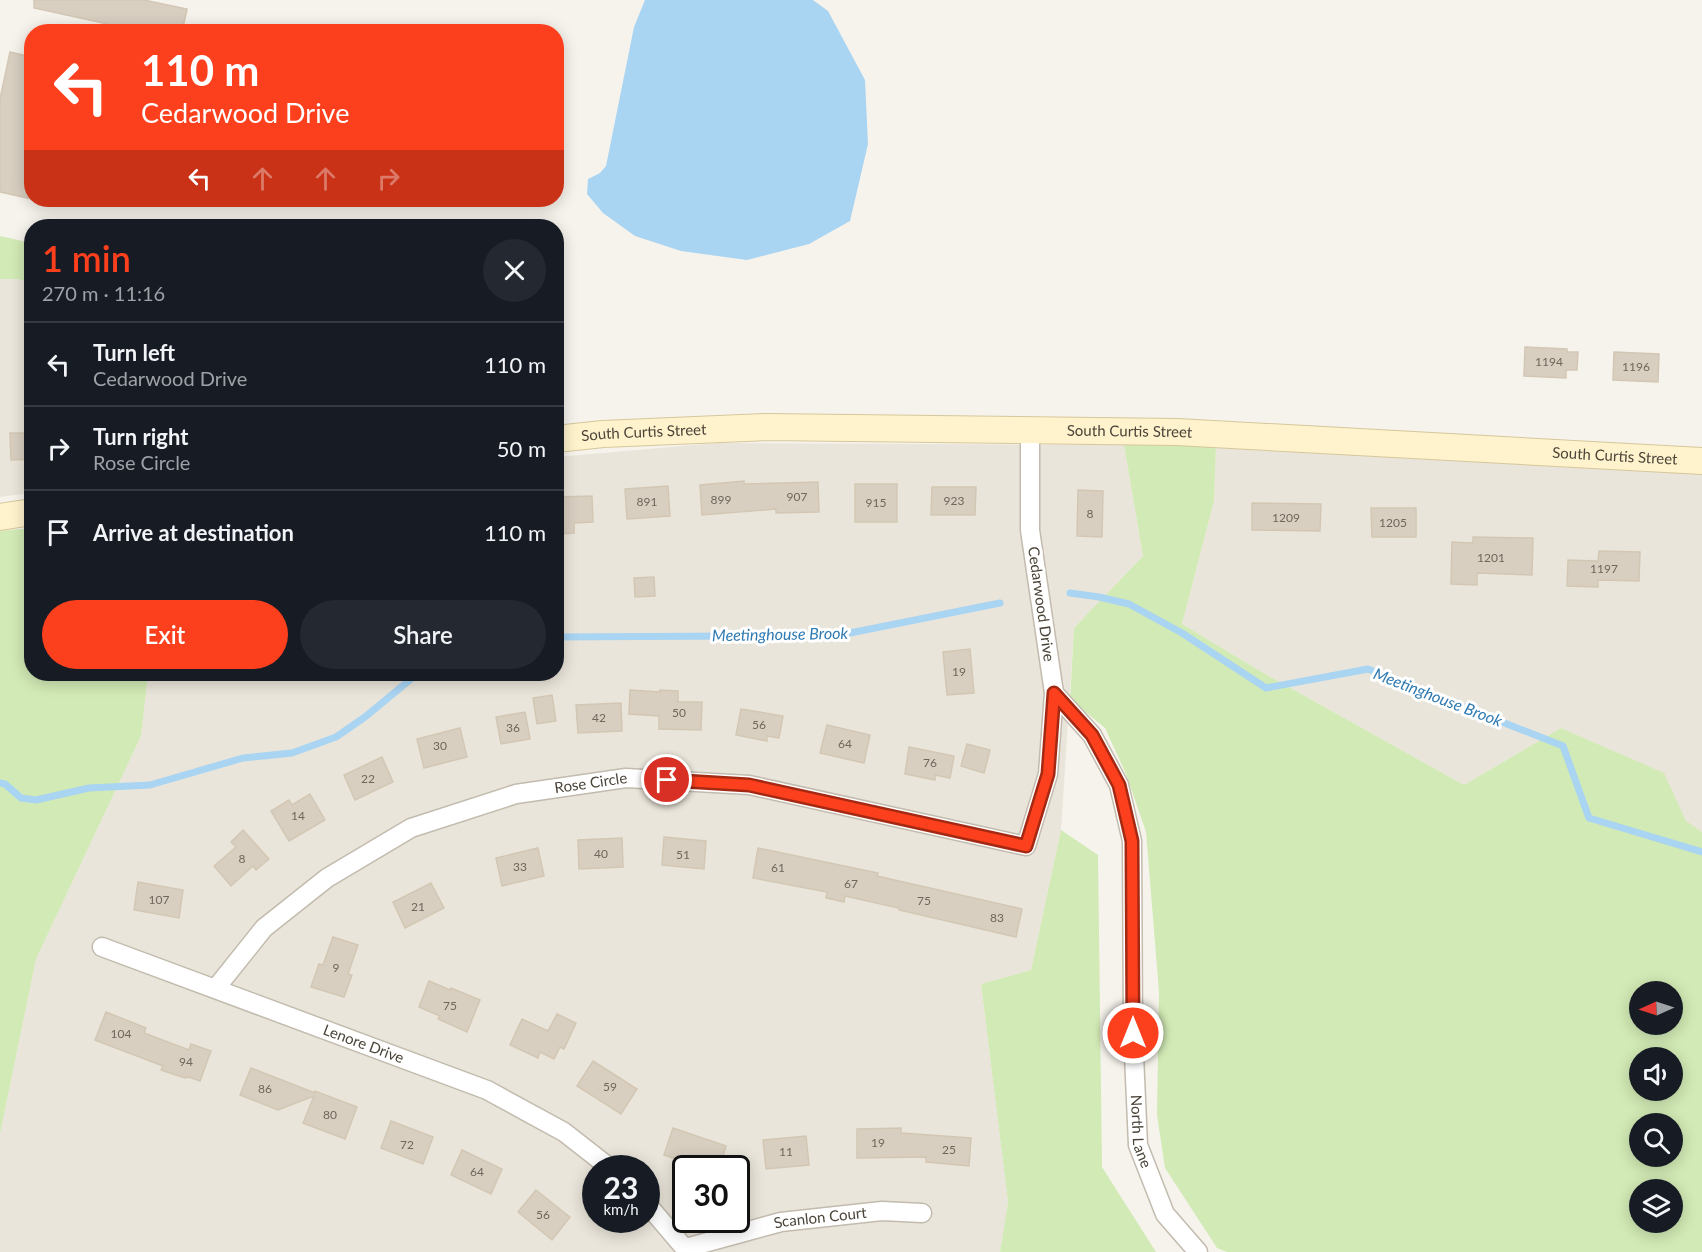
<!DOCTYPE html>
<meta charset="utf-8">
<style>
:root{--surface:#171b24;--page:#242831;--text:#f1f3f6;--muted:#9ea1a6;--line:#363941;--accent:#fc3f1d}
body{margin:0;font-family:Lato,sans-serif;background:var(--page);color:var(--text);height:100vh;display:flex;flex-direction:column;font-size:22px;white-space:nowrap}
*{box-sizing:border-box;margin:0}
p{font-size:20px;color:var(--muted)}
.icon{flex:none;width:33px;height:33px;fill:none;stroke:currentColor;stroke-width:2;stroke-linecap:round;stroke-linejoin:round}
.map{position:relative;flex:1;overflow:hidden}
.panel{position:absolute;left:24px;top:219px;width:540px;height:462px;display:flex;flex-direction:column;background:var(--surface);border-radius:24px;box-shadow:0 3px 15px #0003}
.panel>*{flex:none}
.top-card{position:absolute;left:24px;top:24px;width:540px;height:183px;border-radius:24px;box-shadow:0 3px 15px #0003;background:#fc3f1d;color:#fff;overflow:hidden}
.needle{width:39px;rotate:267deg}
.tools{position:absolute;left:1629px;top:981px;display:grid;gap:12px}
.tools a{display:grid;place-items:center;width:54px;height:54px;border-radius:50%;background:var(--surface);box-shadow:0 3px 15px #0003;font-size:30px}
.speed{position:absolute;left:582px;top:1155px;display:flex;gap:12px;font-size:30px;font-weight:700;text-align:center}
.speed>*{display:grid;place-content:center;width:78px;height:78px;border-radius:50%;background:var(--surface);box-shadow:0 3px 15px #0003;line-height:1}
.speed small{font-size:15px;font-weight:400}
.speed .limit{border:3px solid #111;border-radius:9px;background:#fff;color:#111}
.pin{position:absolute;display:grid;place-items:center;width:51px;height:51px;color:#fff;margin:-26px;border:3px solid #fff;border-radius:50%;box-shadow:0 2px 6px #0007}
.me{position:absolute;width:66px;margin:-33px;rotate:0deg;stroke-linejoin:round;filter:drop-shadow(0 0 4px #0008)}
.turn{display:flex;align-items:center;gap:21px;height:126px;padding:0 18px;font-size:27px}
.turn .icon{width:78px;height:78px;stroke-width:2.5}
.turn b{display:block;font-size:42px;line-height:51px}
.lanes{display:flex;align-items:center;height:57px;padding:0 18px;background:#0003;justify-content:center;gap:30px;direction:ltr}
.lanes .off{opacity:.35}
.round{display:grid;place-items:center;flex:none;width:63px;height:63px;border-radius:32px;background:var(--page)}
.summary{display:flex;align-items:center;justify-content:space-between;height:102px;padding:0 18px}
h1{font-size:36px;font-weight:600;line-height:45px;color:var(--accent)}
.action{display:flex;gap:12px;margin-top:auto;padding:12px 18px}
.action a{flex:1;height:69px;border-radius:36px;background:var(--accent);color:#fff;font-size:24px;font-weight:600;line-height:69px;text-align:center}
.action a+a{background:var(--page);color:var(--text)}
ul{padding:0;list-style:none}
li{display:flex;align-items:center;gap:18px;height:84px;padding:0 18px;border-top:2px solid var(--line)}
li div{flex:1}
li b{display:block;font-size:22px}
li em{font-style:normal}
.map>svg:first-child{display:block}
.residential{fill:#eae5da;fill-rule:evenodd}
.green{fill:#d2eab5;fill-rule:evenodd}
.water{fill:#a9d4f2}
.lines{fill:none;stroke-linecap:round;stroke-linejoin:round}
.stream{stroke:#a9d4f2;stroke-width:7}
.building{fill:#d8cfc1;stroke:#d3c7b4;stroke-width:1.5}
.street-casing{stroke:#c2bbae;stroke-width:21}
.secondary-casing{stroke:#d6c79b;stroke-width:28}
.street{stroke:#fff;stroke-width:18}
.secondary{stroke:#fff3cd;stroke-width:26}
.route-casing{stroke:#a42913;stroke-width:15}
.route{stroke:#fc3f1d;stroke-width:10}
.labels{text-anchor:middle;stroke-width:6;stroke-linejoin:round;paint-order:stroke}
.number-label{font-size:12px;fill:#6e675b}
.street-label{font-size:15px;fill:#4b4439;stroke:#fff}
.water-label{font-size:16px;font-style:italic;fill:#2e7ab2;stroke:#fff}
</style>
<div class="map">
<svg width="1702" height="1252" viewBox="0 0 1702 1252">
<rect width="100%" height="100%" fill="#f6f3ec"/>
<g class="residential">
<path d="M0,279h17l15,3 -1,211 -31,4z"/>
<path d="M717,443l407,2 19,111 -69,72 -13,202 -30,140 -50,14 27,218 -8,50h-1000v-118l36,-175 105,-223 7,-62h408l1,-217zM596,1168h50v52h-50zM686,1168h50v52h-50z"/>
<path d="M1216,445l486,28v359l-16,-10 -23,-49 -102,-45 -97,57 -204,-114 -78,-47 32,-123z"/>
</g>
<g class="green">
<path d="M0,236l31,7v39l-14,-3h-17z"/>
<path d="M1124,445h92l-2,56 -32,123 78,47 204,114 97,-57 103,45 22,48 16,11v420h-475l-10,-4 -52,-80 -8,-53 2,-123 -13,-160 -20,-58 -21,-46 -35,-29 4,-71 69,-72zM1640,992h32v32h-32zM1640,1058h32v32h-32zM1640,1124h32v32h-32zM1640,1190h32v32h-32z"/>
<path d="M31,528l1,146h116l-7,62 -105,223 -36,175v-603z"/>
<path d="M1061,830l37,25 4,312 54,85h-156l8,-50 -27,-218 50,-14z"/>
</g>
<path class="water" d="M645,0h168l15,11 37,69 3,64 -18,77 -41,23 -62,16 -66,-9 -46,-15 -32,-23 -16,-19 1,-15 12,-6 6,-7 28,-139z"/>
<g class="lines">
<g class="stream">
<path d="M1070,593l29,4 30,7 53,29 84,55 102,-19 195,77 26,72 113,34"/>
<path d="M556,637l181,-1 108,-2 155,-31"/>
<path d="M0,783l5,1 16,14 15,2 53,-12 61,-3 93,-27 49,-5 44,-16 29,-20 52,-43"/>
</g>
</g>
<g class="building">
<path d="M34,0h110l43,9 -5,23h-38l-110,-24z"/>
<path d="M10,52l22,5v142l-32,-7v-93z"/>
<path d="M1525,347l42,2v3h11l-1,18h-11v8l-42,-2z"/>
<path d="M1614,352l45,2 -1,28 -45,-2z"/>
<path d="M10,433h22v26l-21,1z"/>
<path d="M744,481v3l74,-2 1,30 -43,1v-4l-74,6 -2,-30z"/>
<rect x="855" y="484" width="42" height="38"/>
<path d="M668,486l2,30 -43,3 -2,-30z"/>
<path d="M932,487h44l-1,28h-44z"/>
<path d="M1078,490l25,1 -1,46 -25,-1z"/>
<path d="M592,496l1,26 -19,1v10l-18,1v-37z"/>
<path d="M1252,503l69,1 -1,27 -68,-1z"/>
<path d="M1371,508h45v29h-44z"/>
<path d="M1473,537l60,1 -1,37 -55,-2v12l-26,-1 1,-42 21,1z"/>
<path d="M1599,551l41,1 -1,29 -41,-1v7l-31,-1 1,-26 30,1z"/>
<path d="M654,577l1,19 -20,1 -1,-19z"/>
<path d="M970,649l4,44 -27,2 -4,-43z"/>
<path d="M630,690l30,2v-2l18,1v11h24l-1,28 -42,-1v-13l-30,-2z"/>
<path d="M552,695l4,26 -19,3 -4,-26z"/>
<path d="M621,703l1,28 -44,2 -2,-28z"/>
<path d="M741,709l42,7 -4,22 -12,-2v5l-31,-6z"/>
<path d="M525,712l5,27 -29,5 -5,-27z"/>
<path d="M827,725l43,10 -6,28 -44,-10z"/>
<path d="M460,728l7,29 -43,11 -7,-29z"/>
<path d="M967,744l23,6 -6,23 -23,-7z"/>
<path d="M909,747l45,9 -4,22 -15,-3v5l-30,-6z"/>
<path d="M382,757l11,25 -38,18 -11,-25z"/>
<path d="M310,794l15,26 -36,21 -18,-30 18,-11 3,5z"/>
<path d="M243,830l26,29 -13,11 -3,-4 -22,20 -17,-20 22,-19 -5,-5z"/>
<path d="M664,837l42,4 -2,28 -42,-4z"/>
<path d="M622,838l1,29 -44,2 -1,-29z"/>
<path d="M538,848l6,28 -42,10 -6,-28z"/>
<path d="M758,848l120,25 -1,3 145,33 -6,28 -117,-27v-2l-54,-12 -1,6 -18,-4 1,-6 -74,-14z"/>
<path d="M138,882l45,8 -4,28 -45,-8z"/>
<path d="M431,883l13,25 -39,20 -12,-26z"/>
<path d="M333,937l25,8 -10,29 4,1 -8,22 -33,-10 8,-23 4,1z"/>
<path d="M429,981l21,9 1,-2 29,12 -13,32 -29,-13 2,-3 -21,-9z"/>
<path d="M106,1012l40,16 -2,5 45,17 2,-6 20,7 -11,30 -11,-4 -4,1 -24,-8 2,-4 -68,-26z"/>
<path d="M557,1014l19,9 -12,26 -4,-2 -6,12 -14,-7 -2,6 -28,-13 12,-26 26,12z"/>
<path d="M593,1061l44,28 -16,25 -44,-28z"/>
<path d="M251,1068l64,25v-2l42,16 -12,32 -42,-16 11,-27 -36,14 -38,-15z"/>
<path d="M391,1121l42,16 -10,27 -42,-16z"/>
<path d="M673,1128l53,18 -7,22h-26l-9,-3 1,-3 -21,-7z"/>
<path d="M901,1128v5l70,5 -2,28 -43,-4v-5l-69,1v-29z"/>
<path d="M806,1136l3,29 -43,4 -3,-29z"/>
<path d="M462,1150l40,19 -11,25 -40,-19z"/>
<path d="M536,1190l34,27 -18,23 -34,-28z"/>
</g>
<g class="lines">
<defs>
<g id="street">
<path id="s1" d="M1054,693l38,42 27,50 13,56 1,192 5,112 27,69 33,38"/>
<path id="s2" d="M102,947l385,143 77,42 46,36"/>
<path id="s3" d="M216,988l48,-60 63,-50 84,-50 105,-34 110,-16 123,7 277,61 22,-72 6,-81 -24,-163v-99"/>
<path d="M646,1203l42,49"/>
<path id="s4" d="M686,1248l95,-26 101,-11 40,2"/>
</g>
<g id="secondary">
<path id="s5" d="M556,439l47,-5 164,-7 410,5 525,29"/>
<path d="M0,517l32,-5"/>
</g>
</defs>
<use href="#street" class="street-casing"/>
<use href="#secondary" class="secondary-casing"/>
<use href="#street" class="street"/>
<use href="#secondary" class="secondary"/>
</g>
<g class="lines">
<defs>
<path id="route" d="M667,780l82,5 277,61 22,-72 6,-81 38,42 27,50 13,56 1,192"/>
</defs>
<use href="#route" class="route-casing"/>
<use href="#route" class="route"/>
</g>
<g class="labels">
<g class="number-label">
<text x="1549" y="366">1194</text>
<text x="1636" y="371">1196</text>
<text x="797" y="501">907</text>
<text x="721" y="504">899</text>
<text x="954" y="505">923</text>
<text x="647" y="506">891</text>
<text x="876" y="507">915</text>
<text x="1090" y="518">8</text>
<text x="1286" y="522">1209</text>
<text x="1393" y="527">1205</text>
<text x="1491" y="562">1201</text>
<text x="1604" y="573">1197</text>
<text x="959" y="676">19</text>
<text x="679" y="717">50</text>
<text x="599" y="722">42</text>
<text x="759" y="729">56</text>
<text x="513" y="732">36</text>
<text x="845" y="748">64</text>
<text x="440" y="750">30</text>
<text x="930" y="767">76</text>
<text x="368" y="783">22</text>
<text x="298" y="820">14</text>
<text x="601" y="858">40</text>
<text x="683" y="859">51</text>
<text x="242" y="863">8</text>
<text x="520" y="871">33</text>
<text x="778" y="872">61</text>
<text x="851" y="888">67</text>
<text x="159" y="904">107</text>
<text x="924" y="905">75</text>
<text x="418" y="911">21</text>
<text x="997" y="922">83</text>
<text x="336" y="972">9</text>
<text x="450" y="1010">75</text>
<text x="121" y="1038">104</text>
<text x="186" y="1066">94</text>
<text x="610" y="1091">59</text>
<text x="265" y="1093">86</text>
<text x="330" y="1119">80</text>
<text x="878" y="1147">19</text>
<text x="407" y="1149">72</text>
<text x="949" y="1154">25</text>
<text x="786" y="1156">11</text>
<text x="477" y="1176">64</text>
<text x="543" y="1219">56</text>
</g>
<g class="street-label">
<text dy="5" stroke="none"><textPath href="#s5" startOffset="574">South Curtis Street</textPath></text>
<text dy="5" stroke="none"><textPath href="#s5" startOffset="88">South Curtis Street</textPath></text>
<text dy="5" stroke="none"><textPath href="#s5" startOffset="1060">South Curtis Street</textPath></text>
<text transform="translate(1041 604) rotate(82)" y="5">Cedarwood Drive</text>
<text dy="5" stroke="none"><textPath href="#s3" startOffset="441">Rose Circle</textPath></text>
<text dy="5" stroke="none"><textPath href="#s2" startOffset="279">Lenore Drive</textPath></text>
<text dy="5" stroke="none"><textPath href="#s1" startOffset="462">North Lane</textPath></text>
<text dy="5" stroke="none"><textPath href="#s4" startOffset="138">Scanlon Court</textPath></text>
</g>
<g class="water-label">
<text transform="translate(780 634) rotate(-1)" y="6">Meetinghouse Brook</text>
<text transform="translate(1438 697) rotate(21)" y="6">Meetinghouse Brook</text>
</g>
</g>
</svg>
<div class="tools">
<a><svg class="needle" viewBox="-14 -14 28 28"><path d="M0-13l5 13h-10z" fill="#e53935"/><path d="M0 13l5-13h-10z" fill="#9ea1a6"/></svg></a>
<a><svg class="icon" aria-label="sound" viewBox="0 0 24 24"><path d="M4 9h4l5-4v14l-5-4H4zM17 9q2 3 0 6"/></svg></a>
<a><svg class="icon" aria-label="search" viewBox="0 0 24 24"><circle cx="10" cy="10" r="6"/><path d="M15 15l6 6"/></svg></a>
<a><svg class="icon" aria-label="layers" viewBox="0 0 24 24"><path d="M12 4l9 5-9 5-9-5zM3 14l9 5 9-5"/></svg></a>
</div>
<div class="speed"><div>23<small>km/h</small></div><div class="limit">30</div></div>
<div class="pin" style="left:667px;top:780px;background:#d93025"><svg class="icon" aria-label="arrive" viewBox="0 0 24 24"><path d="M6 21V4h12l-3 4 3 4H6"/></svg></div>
<svg class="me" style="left:1133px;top:1033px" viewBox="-20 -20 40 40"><circle r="17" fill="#fc3f1d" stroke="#fff" stroke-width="3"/><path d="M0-11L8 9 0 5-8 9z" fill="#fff"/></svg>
<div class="top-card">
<div class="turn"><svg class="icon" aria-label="left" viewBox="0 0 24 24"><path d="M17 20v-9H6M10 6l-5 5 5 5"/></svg><div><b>110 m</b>Cedarwood Drive</div></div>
<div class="lanes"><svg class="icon" aria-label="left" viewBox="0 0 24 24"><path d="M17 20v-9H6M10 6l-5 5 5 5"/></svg><svg class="icon off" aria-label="ahead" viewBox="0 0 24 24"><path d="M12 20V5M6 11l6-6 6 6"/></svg><svg class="icon off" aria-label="ahead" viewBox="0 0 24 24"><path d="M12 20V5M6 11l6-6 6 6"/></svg><svg class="icon off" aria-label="right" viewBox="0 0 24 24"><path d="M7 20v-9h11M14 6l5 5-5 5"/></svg></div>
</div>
<section class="panel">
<div class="summary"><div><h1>1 min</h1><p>270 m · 11:16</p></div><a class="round"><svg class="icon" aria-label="close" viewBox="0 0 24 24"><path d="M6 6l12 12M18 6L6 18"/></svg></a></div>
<ul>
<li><svg class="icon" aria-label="left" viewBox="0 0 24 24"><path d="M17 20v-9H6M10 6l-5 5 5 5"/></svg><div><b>Turn left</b><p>Cedarwood Drive</p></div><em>110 m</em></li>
<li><svg class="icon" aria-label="right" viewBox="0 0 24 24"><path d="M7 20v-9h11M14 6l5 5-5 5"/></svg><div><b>Turn right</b><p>Rose Circle</p></div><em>50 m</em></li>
<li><svg class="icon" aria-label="arrive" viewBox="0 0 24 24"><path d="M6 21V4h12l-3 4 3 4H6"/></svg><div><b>Arrive at destination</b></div><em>110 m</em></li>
</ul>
<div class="action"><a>Exit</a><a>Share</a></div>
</section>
</div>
